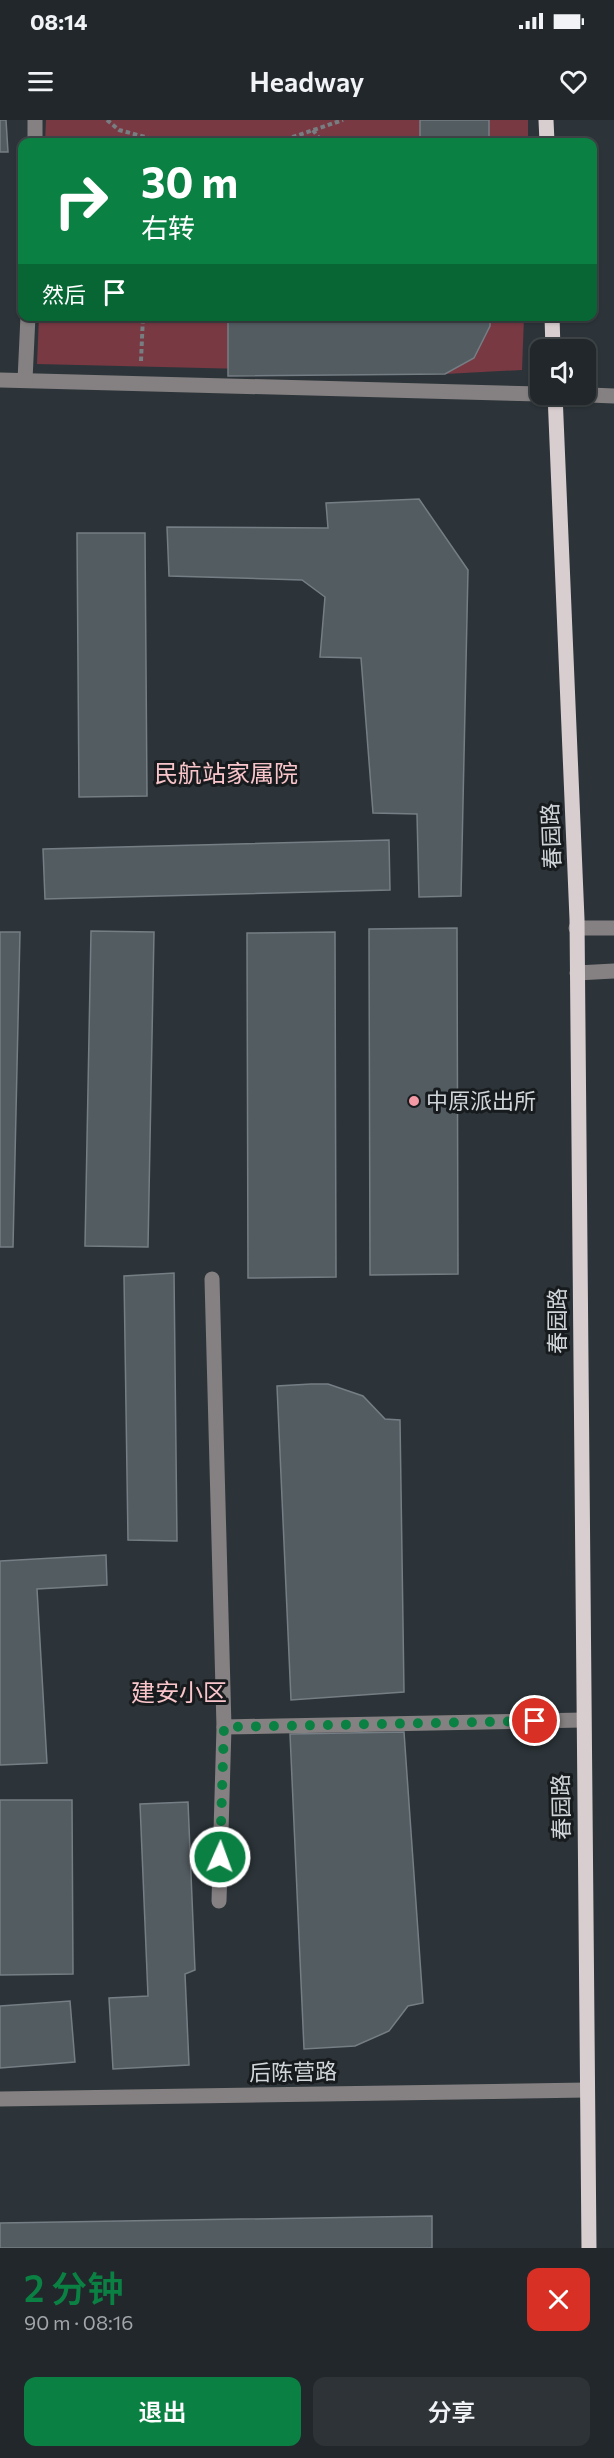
<!DOCTYPE html>
<html lang="zh">
<meta charset="utf-8">
<style>
:root{--surface:#21272b;--page:#2d3337;--text:#f1f3f6;--muted:#a2a5a9;--line:#3e4447;--accent:#0b8043}
body{margin:0;font-family:Commissioner,"Noto Sans SC",sans-serif;background:var(--page);color:var(--text);height:100vh;display:flex;flex-direction:column;font-size:22px;white-space:nowrap}
*{box-sizing:border-box;margin:0}
p{font-size:20px;color:var(--muted)}
.icon{flex:none;width:33px;height:33px;fill:none;stroke:currentColor;stroke-width:2;stroke-linecap:round;stroke-linejoin:round}
.map{position:relative;height:2128px;overflow:hidden}
.sheet{display:flex;flex-direction:column;background:var(--surface);flex:1}
.sheet>*{flex:none}
.guide{position:absolute;left:18px;top:18px;width:579px;height:183px;border-radius:12px;box-shadow:0 2px 4px #0004,0 0 0 2px var(--line);background:#0b8043;color:#fff;overflow:hidden}
.controls{position:absolute;left:530px;top:219px;display:grid;gap:12px}
.controls a{display:grid;place-items:center;width:66px;height:66px;border-radius:12px;background:var(--surface);box-shadow:0 2px 4px #0004,0 0 0 2px var(--line);font-size:30px}
.pin{position:absolute;display:grid;place-items:center;width:51px;height:51px;color:#fff;margin:-26px;border:3px solid #fff;border-radius:50%;box-shadow:0 2px 6px #0007}
.me{position:absolute;width:66px;margin:-33px;rotate:2deg;stroke-linejoin:round;filter:drop-shadow(0 0 4px #0008)}
.turn{display:flex;align-items:center;gap:21px;height:126px;padding:0 24px;font-size:27px}
.turn .icon{width:78px;height:78px;stroke-width:2.5}
.turn b{display:block;font-size:42px;line-height:51px}
.then{display:flex;align-items:center;height:57px;padding:0 24px;background:#0003;gap:12px;font-size:22px}
.round{display:grid;place-items:center;flex:none;width:63px;height:63px;border-radius:12px;background:var(--page)}
.summary{display:flex;align-items:center;justify-content:space-between;height:102px;padding:0 24px}
h1{font-size:36px;font-weight:600;line-height:45px;color:var(--accent)}
.action{display:flex;gap:12px;margin-top:auto;padding:12px 24px}
.action a{flex:1;height:69px;border-radius:12px;background:var(--accent);color:#fff;font-size:24px;font-weight:600;line-height:69px;text-align:center}
.action a+a{background:var(--page);color:var(--text)}
.status{display:flex;justify-content:space-between;align-items:center;height:42px;padding:0 30px;background:var(--surface);direction:ltr}
.status svg{height:16px;fill:currentColor}
header{display:flex;justify-content:space-between;align-items:center;height:78px;padding:0 24px;background:var(--surface);font-size:27px;font-weight:600}
.map>svg:first-child{display:block}
.green{fill:#783943}
.building{fill:#535c61;stroke:#757e84;stroke-width:1.5}
.lines{fill:none;stroke-linecap:round;stroke-linejoin:round}
.path{stroke:#777e82;stroke-width:4;stroke-dasharray:4.5 3;stroke-linecap:butt}
.minor{stroke:#858081;stroke-width:15}
.major{stroke:#d9cecf;stroke-width:15}
.route{stroke:#0b8043;stroke-width:10;stroke-dasharray:0 18}
.poi-dot{fill:#f49aa5;stroke:#171b1d;stroke-width:2}
.labels{text-anchor:middle;stroke-width:6;stroke-linejoin:round;paint-order:stroke}
.street-label{font-size:22px;fill:#d1d6da;stroke:#171b1d}
.poi-label{font-size:22px;fill:#d1d6da;stroke:#171b1d;text-anchor:start}
.neighbourhood-label{font-size:24px;fill:#f9c5ca;stroke:#171b1d}
</style>
<div class="status"><b>08:14</b><svg viewBox="0 0 49 12"><path d="M0 12V9h3v3zM5 12V6h3v6zM10 12V3h3v9zM15 12V0h3v12zM26 1h20v11H26zM47 4h2v5h-2z"/></svg></div>
<header><svg class="icon" aria-label="menu" viewBox="0 0 24 24"><path d="M4 6h16M4 12h16M4 18h16"/></svg>Headway<svg class="icon" aria-label="heart" viewBox="0 0 24 24"><path d="M12 20l-8-8c-3-5 5-10 8-4 3-6 11-1 8 4z"/></svg></header>
<div class="map">
<svg width="614" height="2128" viewBox="0 0 614 2128">
<rect width="100%" height="100%" fill="#2c3439"/>
<g class="green">
<path d="M46,0h482v22h-483z"/>
<path d="M39,197h485l-2,53 -77,4 -408,-10z"/>
</g>
<g class="building">
<path d="M0,0h6l2,32h-8z"/>
<rect x="420" y="0" width="69" height="22"/>
<path d="M421,196h69v10l-16,32 -29,16 -217,2v-54l193,-2z"/>
<path d="M419,379l49,71 -7,326 -42,1 -2,-83 -44,-1 -12,-155 -41,-1 5,-60 -23,-17 -133,-4 -2,-49 161,1 -2,-25z"/>
<path d="M77,413h68l2,263 -68,1z"/>
<path d="M389,720l1,50 -345,9 -2,-50z"/>
<path d="M457,808l1,346 -88,1 -1,-346z"/>
<path d="M91,811l63,1 -6,315 -63,-1z"/>
<path d="M0,812h20l-7,315h-13z"/>
<path d="M335,812l1,345 -88,1 -1,-345z"/>
<path d="M174,1153l3,268 -49,-1 -4,-264z"/>
<path d="M311,1264h17l35,12 22,23 15,1 4,272 -113,8 -14,-314z"/>
<path d="M106,1435l1,30 -70,4 10,174 -47,2v-204z"/>
<path d="M404,1612l19,271 -15,3 -19,25 -34,15 -51,3 -14,-315z"/>
<path d="M0,1680h72l1,174 -73,1z"/>
<path d="M188,1682l7,168 -10,4 4,91 -76,4 -4,-71 39,-2 -8,-192z"/>
<path d="M70,1881l5,61 -75,6v-62z"/>
<path d="M432,2096v32h-432v-25z"/>
</g>
<g class="lines">
<g class="path">
<path d="M107,0l12,10 45,12"/>
<path d="M313,10l9,12"/>
<path d="M278,22l65,-22"/>
<path d="M141,241l2,-45"/>
</g>
<g class="minor">
<path d="M35,22v-22"/>
<path d="M0,260l540,14"/>
<path d="M25,260l3,-64"/>
<path d="M566,274l48,2"/>
<path d="M576,808h38"/>
<path d="M577,853l37,-2"/>
<path d="M212,1159l12,448 359,-7"/>
<path d="M219,1781l5,-174"/>
<path d="M0,1979l587,-9"/>
</g>
<g class="major">
<path d="M546,0l1,22"/>
<path d="M552,196l1,34"/>
<path d="M555,274l22,525 12,1329"/>
</g>
</g>
<g class="lines">
<path class="route" d="M220,1737l4,-130 311,-6"/>
</g>
<circle class="poi-dot" cx="414" cy="981" r="6"/>
<g class="labels">
<g class="street-label">
<text transform="translate(551 716) rotate(-92)" y="8">春园路</text>
<text transform="translate(557 1201) rotate(-90)" y="8">春园路</text>
<text transform="translate(561 1687) rotate(-91)" y="8">春园路</text>
<text transform="translate(293 1952) rotate(-1)" y="8">后陈营路</text>
</g>
<g class="poi-label">
<text x="426" y="989">中原派出所</text>
</g>
<g class="neighbourhood-label">
<text x="226" y="662">民航站家属院</text>
<text x="179" y="1581">建安小区</text>
</g>
</g>
</svg>
<div class="controls">
<a><svg class="icon" aria-label="sound" viewBox="0 0 24 24"><path d="M4 9h4l5-4v14l-5-4H4zM17 9q2 3 0 6"/></svg></a>
</div>
<div class="pin" style="left:535px;top:1601px;background:#d93025"><svg class="icon" aria-label="arrive" viewBox="0 0 24 24"><path d="M6 21V4h12l-3 4 3 4H6"/></svg></div>
<svg class="me" style="left:220px;top:1737px" viewBox="-20 -20 40 40"><circle r="17" fill="#0b8043" stroke="#fff" stroke-width="3"/><path d="M0-11L8 9 0 5-8 9z" fill="#fff"/></svg>
<div class="guide">
<div class="turn"><svg class="icon" aria-label="right" viewBox="0 0 24 24"><path d="M7 20v-9h11M14 6l5 5-5 5"/></svg><div><b>30 m</b>右转</div></div>
<div class="then">然后<svg class="icon" aria-label="arrive" viewBox="0 0 24 24"><path d="M6 21V4h12l-3 4 3 4H6"/></svg></div>
</div>
</div>
<section class="sheet">
<div class="summary"><div><h1>2 分钟</h1><p>90 m · 08:16</p></div><a class="round" style="background:#d93025;color:#fff"><svg class="icon" aria-label="close" viewBox="0 0 24 24"><path d="M6 6l12 12M18 6L6 18"/></svg></a></div>
<div class="action"><a>退出</a><a>分享</a></div>
</section>
